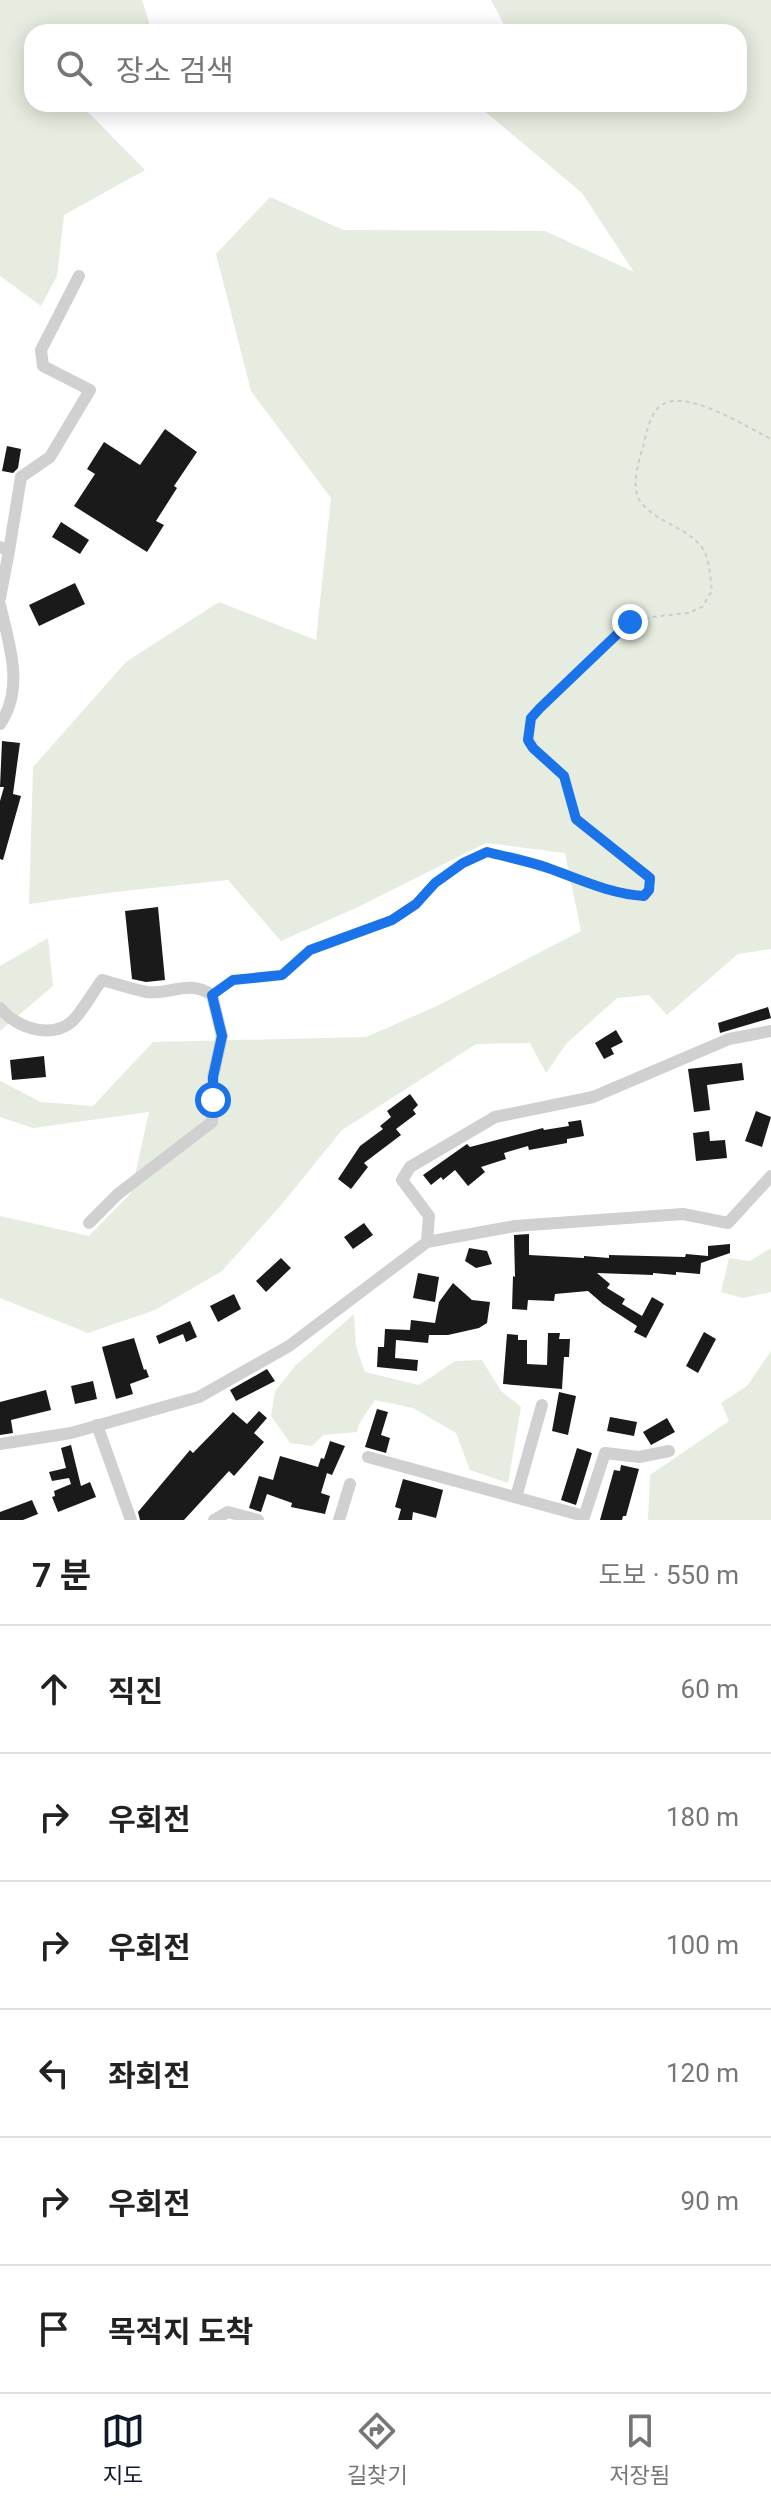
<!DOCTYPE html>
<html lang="ko">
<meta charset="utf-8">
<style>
:root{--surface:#fff;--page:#f6f6f6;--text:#222;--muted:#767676;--line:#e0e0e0;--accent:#111827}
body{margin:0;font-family:Roboto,"Noto Sans KR",sans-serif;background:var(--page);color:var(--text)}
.stop{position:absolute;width:24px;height:24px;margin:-18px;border:6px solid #1a73e8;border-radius:50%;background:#fff}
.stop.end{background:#1a73e8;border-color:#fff;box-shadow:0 2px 8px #0008}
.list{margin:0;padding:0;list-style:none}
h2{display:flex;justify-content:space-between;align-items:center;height:104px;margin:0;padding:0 32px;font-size:34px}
h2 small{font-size:26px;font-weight:400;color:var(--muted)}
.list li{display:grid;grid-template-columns:52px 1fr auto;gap:24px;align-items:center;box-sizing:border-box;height:128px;padding:0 32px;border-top:2px solid var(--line)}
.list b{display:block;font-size:30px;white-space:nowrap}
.list em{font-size:26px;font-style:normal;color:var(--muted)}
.icon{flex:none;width:44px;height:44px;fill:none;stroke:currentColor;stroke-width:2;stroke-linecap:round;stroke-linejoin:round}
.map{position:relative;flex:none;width:771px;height:1520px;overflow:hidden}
.search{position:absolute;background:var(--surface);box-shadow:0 4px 20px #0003;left:24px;right:24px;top:24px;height:88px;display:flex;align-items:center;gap:20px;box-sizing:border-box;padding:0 28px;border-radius:24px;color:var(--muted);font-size:30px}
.sheet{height:872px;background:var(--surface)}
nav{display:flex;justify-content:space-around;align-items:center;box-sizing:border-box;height:112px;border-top:2px solid var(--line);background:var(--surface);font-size:22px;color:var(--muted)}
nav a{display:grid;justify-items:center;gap:4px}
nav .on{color:var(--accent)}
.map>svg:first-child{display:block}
.green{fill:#e6ecdf}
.building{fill:#1a1a1a}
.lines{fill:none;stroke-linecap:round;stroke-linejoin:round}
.path{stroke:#cdcdcd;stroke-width:2;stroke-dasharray:4 4;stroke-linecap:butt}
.minor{stroke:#d0d0d0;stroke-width:12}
.route{stroke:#1a73e8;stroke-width:10}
</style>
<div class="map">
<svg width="771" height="1520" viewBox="0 0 771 1520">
<rect width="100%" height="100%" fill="#fff"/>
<!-- green -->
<path class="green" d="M0,0H142L150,26L143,32H32V104H80L145,170L64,215L57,276L41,306L0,276Z
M491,0H771V949L738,954L667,1015L649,995L617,998L567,1043L546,1073L530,1043L476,1044L342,1130L282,1204L222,1271L155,1310L88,1333L0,1298V1216L89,1236L131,1193L149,1112L33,1128L0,1117V1081L41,1102L93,1106L153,1042L366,1037L437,1006L581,931L565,853L486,843L358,907L281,941L228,880L114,892L29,904L33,767L126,662L219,602L316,640L331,498L251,391L216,254L270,197L343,230L545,231L634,272L582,193L476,104H739V32H502L505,26Z
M48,938L53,986L0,1031V966Z
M771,1248V1292L743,1298L721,1292L729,1258L750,1261Z
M354,1314L356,1346L365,1372L419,1385L455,1361L482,1360L501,1391L521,1407L508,1483L470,1470L456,1433L413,1408L375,1400L359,1424L357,1432L323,1435L312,1446L290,1443L271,1416L275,1391L296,1365Z
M771,1351V1520H648L650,1475L729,1421L721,1403L747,1386Z"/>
<!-- building -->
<path class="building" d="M165,429L197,452L174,486L177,488L156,521L164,525L147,552L74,506L95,474L87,469L104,442L140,465Z
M7,446L21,449L18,468L13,473L2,471Z
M61,522L89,540L80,554L52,537Z
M75,583L85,604L39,626L29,605Z
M2,741L20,743L13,794L21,796L3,860L0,859V801L4,787H0Z
M158,907L165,980L146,982L132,979L125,911Z
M768,1007L771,1018L720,1033L718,1023Z
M616,1030L623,1042L611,1048L614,1054L604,1059L595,1043Z
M44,1056L46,1077L12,1080L10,1060Z
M742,1063L744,1080L707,1085L710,1110L694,1112L688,1069Z
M410,1094L418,1105L413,1110L416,1114L396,1129L401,1135L364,1163L368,1167L351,1189L338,1179L360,1146L383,1129L380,1126L391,1117L387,1111Z
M756,1111L771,1117L762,1147L745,1141Z
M581,1120L584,1136L567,1139V1143L529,1150L528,1146L504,1153L506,1159L481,1167L485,1172L468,1186L455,1170L443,1180L441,1177L431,1185L423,1175L467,1144L470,1147L543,1128L544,1130L569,1126L568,1122Z
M709,1131L710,1141L725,1140L727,1158L696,1161L693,1133Z
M364,1223L373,1235L353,1249L344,1237Z
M529,1234V1255L584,1258V1256L609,1258V1255L685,1257L686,1254L708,1256V1246L730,1244V1253L701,1263L700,1274L676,1272V1275L653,1273V1275L597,1273L610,1284L607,1288L625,1299L622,1304L642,1316L652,1297L664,1304L646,1338L634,1332L637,1326L603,1304L588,1291L555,1294L554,1301L528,1300L527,1310L512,1309L513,1276L515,1277L514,1235Z
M469,1248L487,1251L492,1264L476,1268L465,1261Z
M281,1258L291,1268L266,1292L256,1281Z
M418,1273L439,1277L435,1302L413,1298Z
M453,1283L472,1300L490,1302L487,1323L479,1328L448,1335H429L428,1343L396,1340L395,1358L418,1360L417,1371L377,1367L378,1347H384L385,1329L410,1330L411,1320L435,1323L439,1302Z
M234,1294L241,1309L218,1322L210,1306Z
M190,1321L197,1337L186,1342L183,1334L159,1344L156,1336Z
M704,1332L716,1339L698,1373L686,1366Z
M548,1333H560L559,1339H570L569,1357H564L562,1389L503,1384L507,1334L518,1335V1340H527V1364L547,1365Z
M134,1338L144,1370L146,1369L149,1377L130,1384L133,1394L116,1399L102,1347Z
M267,1369L275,1381L236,1401L230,1390Z
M93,1381L97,1399L75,1404L71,1386Z
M46,1390L51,1410L11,1420L13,1433L0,1435V1402Z
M559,1392L576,1396L568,1435L552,1431Z
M377,1409L388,1412L381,1435L390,1438L386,1453L365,1447Z
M259,1411L267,1418L254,1433L264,1442L234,1476L229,1471L184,1520H140L138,1512L190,1450L193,1453L233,1412L247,1424Z
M610,1417L637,1422L634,1436L607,1431Z
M667,1418L675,1432L651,1445L643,1432Z
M330,1441L345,1446L332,1475L327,1473L321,1493L330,1496L325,1514L291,1507L292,1503L267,1494L261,1512L249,1508L259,1476L273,1480L280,1456L318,1467L321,1458L324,1459Z
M71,1445L81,1486L90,1482L96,1497L58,1512L52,1497L55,1496L54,1491L71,1484L69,1478L52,1481L49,1472L66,1468L61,1448Z
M577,1448L592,1453L576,1505L561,1500Z
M621,1465L639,1469L626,1516H623L622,1520H600L614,1470L620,1471Z
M403,1479L443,1490L436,1518L413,1512L412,1520H398L401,1509L395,1507Z
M32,1500L38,1514L23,1520H0V1512Z"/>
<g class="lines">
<!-- path -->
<path class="path" d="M221,988L233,980L282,975L310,950L392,920L416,904L435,883L463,863L487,852L547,867L590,885L644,896L649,890L650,878L576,819L564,776L533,748L528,740V731L531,718L540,708L630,622L652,617L688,613L702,607L712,591C710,576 710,555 699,544C683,526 654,521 640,501C631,488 638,462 643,447C646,435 649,417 658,408C681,384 748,428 771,439"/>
<!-- minor -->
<path class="minor" d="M0,547L9,551L0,598
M9,551L21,477L50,457L90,390L43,366L41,350L79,276
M0,605C9,644 25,688 0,724
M0,1008C17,1029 57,1042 77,1016C86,1005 93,992 102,980C117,984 132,989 147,992C171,995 188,979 212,995L222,1036L213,1077L212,1122L118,1194L89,1223
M427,1242L515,1226L683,1214L728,1223L771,1176
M97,1425L131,1520
M0,1444L71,1433L199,1397L289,1346L427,1242L429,1216L402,1180L410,1167L495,1117L593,1097L729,1039L771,1031
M368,1457L584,1516
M516,1497L542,1405
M214,1520L228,1512L258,1520
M339,1520L350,1484
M583,1520L605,1453L639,1457L669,1451"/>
</g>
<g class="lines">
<!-- route -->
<path class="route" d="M213,1100V1077L222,1036L212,995L233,980L282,975L310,950L392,920L416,904L435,883L463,863L487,852C507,857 528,861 548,868C579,879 610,894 644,896L649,890L650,878L576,819L564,776L533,748L528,740L531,718L540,708L630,622"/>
</g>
</svg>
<div class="stop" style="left:213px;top:1100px"></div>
<div class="stop end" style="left:630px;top:622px"></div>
<div class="search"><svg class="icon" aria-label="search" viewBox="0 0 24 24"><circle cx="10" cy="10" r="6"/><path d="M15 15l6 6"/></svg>장소 검색</div>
</div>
<section class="sheet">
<h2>7 분<small>도보 · 550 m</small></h2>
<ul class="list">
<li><svg class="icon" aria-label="ahead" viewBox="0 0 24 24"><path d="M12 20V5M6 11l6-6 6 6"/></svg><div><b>직진</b></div><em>60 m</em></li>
<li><svg class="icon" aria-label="right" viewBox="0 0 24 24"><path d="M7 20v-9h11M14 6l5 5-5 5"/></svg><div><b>우회전</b></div><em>180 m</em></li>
<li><svg class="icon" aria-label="right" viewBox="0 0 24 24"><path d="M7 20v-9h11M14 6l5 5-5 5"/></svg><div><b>우회전</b></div><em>100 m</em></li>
<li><svg class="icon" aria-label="left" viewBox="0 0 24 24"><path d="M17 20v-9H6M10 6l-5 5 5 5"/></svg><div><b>좌회전</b></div><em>120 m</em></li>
<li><svg class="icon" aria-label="right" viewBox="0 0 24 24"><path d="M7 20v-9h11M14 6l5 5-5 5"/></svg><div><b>우회전</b></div><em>90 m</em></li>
<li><svg class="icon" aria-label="arrive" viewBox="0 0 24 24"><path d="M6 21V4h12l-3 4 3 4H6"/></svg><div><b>목적지 도착</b></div></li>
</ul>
</section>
<nav>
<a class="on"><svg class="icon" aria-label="map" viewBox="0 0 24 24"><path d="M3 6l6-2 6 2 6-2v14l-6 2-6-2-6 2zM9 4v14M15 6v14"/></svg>지도</a>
<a><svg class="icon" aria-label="directions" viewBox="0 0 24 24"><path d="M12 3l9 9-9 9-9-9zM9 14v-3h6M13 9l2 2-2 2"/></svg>길찾기</a>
<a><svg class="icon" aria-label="saved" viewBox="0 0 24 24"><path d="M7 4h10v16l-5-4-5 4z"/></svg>저장됨</a>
</nav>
